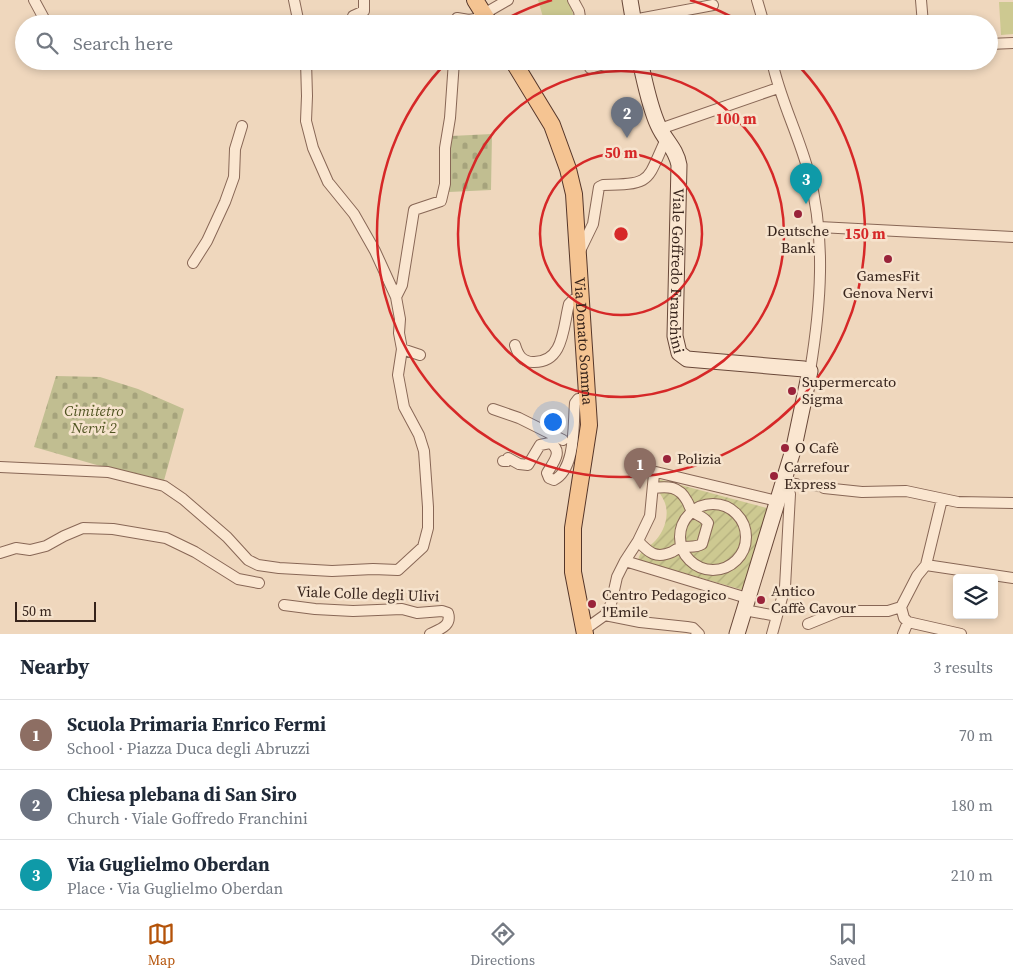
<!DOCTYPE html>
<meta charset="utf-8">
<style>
:root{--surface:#fff;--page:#f6f6f7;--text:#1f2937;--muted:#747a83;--line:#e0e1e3;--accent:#b45309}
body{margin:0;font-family:"Source Serif 4",serif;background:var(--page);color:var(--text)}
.controls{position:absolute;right:15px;bottom:15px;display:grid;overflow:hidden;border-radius:5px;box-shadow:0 2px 8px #0003}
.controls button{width:45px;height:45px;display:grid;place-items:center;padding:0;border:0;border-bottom:1px solid var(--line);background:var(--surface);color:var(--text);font:25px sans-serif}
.scale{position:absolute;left:15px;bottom:12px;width:81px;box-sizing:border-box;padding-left:5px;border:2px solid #36231b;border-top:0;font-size:14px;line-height:18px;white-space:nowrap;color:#36231b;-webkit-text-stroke:4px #f6e3cd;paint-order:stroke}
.you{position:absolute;left:552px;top:421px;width:18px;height:18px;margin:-12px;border:4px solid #fff;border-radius:50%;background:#1a73e8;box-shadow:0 0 0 8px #1a73e833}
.badge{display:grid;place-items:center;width:32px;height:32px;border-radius:50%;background:var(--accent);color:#fff;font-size:16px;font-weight:700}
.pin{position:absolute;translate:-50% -41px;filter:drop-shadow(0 1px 2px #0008)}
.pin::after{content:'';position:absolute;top:26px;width:18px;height:15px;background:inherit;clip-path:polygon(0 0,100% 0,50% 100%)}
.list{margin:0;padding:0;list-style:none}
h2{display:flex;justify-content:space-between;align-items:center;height:65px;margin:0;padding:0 20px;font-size:21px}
h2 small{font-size:16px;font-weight:400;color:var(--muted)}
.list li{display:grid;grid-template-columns:32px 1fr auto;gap:15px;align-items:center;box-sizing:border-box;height:70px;padding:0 20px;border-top:1px solid var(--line)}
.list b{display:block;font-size:19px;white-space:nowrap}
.list p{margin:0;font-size:16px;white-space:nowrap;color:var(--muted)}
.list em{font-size:16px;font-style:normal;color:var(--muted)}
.icon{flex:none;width:28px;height:28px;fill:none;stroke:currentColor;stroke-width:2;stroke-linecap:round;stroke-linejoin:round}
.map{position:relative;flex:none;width:1013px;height:634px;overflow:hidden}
.search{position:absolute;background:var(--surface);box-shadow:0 2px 8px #0003;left:15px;right:15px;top:15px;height:55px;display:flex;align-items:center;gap:12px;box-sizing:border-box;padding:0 18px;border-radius:28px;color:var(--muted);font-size:19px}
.sheet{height:275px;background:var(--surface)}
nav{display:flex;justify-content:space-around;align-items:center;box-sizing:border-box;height:70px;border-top:1px solid var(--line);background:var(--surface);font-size:14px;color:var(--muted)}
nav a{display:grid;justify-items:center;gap:2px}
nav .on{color:var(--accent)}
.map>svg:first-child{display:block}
.cemetery{fill:url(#cemetery-stones)}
.garden{fill:url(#garden-furrows)}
.pitch{fill:#cdc991}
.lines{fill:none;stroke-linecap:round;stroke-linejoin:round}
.street-tunnel{stroke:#cab39d;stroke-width:10;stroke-dasharray:10 5;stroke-linecap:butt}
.street-casing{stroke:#886756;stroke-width:12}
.secondary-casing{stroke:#694839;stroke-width:17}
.primary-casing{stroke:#55362a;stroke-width:18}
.street{stroke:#fae6d0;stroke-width:10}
.secondary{stroke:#fae6d0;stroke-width:15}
.primary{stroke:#f5c492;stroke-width:16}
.ring{fill:none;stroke:#d62828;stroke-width:2.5}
.poi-dot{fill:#99233a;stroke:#f6e3cd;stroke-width:2}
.labels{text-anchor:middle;stroke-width:5;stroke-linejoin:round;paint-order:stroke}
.poi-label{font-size:15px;fill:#36231b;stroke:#f6e3cd;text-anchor:start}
.street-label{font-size:15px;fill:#36231b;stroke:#f6e3cd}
.park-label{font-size:15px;font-style:italic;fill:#505421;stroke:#f6e3cd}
.centre{fill:#d62828;stroke:#f6e3cd;stroke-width:2.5}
.ring-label{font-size:15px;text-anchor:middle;font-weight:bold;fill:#d62828;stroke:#f6e3cd;stroke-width:5;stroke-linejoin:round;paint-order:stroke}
</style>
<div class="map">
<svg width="1013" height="634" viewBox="0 0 1013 634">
<defs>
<pattern id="cemetery-stones" width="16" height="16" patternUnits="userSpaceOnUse" patternTransform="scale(1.25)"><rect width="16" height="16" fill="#c1be91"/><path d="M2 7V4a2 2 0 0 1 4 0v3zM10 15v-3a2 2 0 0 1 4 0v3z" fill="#a6a37c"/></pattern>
<pattern id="garden-furrows" width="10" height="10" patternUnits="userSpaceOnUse" patternTransform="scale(1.25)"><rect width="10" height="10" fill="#cdc991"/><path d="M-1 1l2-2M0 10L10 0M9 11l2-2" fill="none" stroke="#b1ac7c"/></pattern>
</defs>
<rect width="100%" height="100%" fill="#efd7bd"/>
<!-- cemetery -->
<path class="cemetery" d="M492,134L491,190L449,192L451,136Z
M56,376L100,377L138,389L184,409L163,484L34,447Z"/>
<!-- garden -->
<path class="garden" d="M658,479L767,508L743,590L638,560C641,549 645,550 653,543C663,534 670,517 665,503C663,498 659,492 656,486Z"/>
<!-- pitch -->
<path class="pitch" d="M538,0H569L576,24H545Z
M999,2H1013V34L1001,35Z"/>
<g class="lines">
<!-- street-tunnel -->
<path class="street-tunnel" d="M796,484L824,488"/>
<defs>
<path id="street" d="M34,0L47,24
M294,0L299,24
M573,0L579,11L581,24
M757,0L764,24
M921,0L923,24
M353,16L364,11V0
M633,20L713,5
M456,24L457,18L469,20L475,19L508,0
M989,44L1013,43
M589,61L590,68L611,62L640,63
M772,61C780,100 799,135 809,174C826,238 821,305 810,371
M660,129L778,88
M819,227L1013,237
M579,253L593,224L599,187L603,185C653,184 646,182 666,139
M193,263L207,241L225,202L234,177L235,149L242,126
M396,297L402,285L414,210L441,201L445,184V148L450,118L454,61
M515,345C518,355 522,362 533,362C564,363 563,327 569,304L573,300L582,298
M402,349L420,355
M493,409L519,418L563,440
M503,461H507L508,458L519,464L528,465L540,445L550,443C564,451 553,463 547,473L549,478L554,480C576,469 573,425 575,403L578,399H588
M0,467L108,472L164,486L183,499L227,537L248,560L258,565L279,568L332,571L373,569L398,570L423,547L428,528V507L424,451L419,435L404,407L398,375L402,349L399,333L400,319L396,297L375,251L354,214L328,182L313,148L306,121L307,96L306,61
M782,483L796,484
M824,488L862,492L906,491L958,502L1013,503
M942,499L926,565L917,576L901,607L904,618L908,622L961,634
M680 537a33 33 0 1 1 66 0a33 33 0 1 1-66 0Z
M638,541C649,553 656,559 672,552C675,550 679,548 682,547C689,546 696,548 702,544L708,523C704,516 697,516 692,511C690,509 689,504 687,501C679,486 668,486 653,488
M0,553L16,548L30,550L46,546L64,536L83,528L113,529L166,538L195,552L238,579L259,583
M926,565L1013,578
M747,598L625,561L638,541L650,516L654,474L656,472L777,501
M284,605L315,609L353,611L402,609L417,613L442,611L448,613C452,626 440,629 430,634
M744,610L777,616
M605,615L640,622L687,627L693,628L699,634
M808,624L840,611H888L901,607
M584,630L605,615L611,604L617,577L625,561
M772,634L785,587L790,494
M903,634L908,622"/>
<g id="secondary">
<path d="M630,0L634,24"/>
<path id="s1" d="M640,61C645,82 649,105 658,125C665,141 676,148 679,165L675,336L679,353L687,359L804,369L810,371L794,447L737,634"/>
</g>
<g id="primary">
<path d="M475,0L490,24"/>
<path id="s2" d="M513,61L552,125L568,169L574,194L589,425L573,528V572L585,634"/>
</g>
</defs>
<!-- street casing -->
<use href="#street" class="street-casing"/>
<!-- secondary casing -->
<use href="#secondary" class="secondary-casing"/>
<!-- primary casing -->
<use href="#primary" class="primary-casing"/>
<!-- street -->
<use href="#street" class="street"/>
<!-- secondary -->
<use href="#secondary" class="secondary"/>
<!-- primary -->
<use href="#primary" class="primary"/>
</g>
<!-- distance rings -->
<g class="ring">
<circle cx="621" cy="234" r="81"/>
<circle cx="621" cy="234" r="163"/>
<path d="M499 23A244 244 0 0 1 552 0M690 0A244 244 0 0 1 743 23M794 61A244 244 0 1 1 448 61"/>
</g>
<!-- markers -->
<g class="poi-dot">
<circle cx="798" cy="214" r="5"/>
<circle cx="888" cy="259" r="5"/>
<circle cx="792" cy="391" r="5"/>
<circle cx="785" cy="448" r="5"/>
<circle cx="667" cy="459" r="5"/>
<circle cx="774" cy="476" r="5"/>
<circle cx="761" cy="600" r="5"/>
<circle cx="592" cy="604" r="5"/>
</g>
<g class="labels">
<!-- poi labels -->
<g class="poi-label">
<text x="798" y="236" text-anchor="middle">Deutsche<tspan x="798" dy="17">Bank</tspan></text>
<text x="888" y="281" text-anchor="middle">GamesFit<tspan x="888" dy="17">Genova Nervi</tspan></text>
<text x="802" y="387">Supermercato<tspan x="802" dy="17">Sigma</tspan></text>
<text x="795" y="453">O Cafè</text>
<text x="677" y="464">Polizia</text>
<text x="784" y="472">Carrefour<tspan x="784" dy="17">Express</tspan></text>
<text x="771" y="596">Antico<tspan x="771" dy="17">Caffè Cavour</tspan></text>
<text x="602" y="600">Centro Pedagogico<tspan x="602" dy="17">l'Emile</tspan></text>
</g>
<!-- street labels -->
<g class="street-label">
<text dy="5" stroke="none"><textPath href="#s1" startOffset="218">Viale Goffredo Franchini</textPath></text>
<text dy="5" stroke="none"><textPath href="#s2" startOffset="295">Via Donato Somma</textPath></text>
<text transform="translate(368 594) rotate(2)" y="5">Viale Colle degli Ulivi</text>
</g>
<!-- park labels -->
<g class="park-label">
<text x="94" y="416">Cimitetro<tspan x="94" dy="17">Nervi 2</tspan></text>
</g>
</g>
<circle cx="621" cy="234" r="8" class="centre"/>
<g class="ring-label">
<text x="736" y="124">100 m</text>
<text x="621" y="158">50 m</text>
<text x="865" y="239">150 m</text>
</g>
</svg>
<div class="controls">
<button><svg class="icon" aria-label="layers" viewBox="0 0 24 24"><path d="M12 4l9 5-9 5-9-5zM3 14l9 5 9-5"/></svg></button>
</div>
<div class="scale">50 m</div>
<div class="you"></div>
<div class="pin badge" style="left:640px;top:489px;background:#8d6e63">1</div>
<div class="pin badge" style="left:627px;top:138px;background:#6b7280">2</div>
<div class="pin badge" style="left:806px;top:204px;background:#0f9aa8">3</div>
<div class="search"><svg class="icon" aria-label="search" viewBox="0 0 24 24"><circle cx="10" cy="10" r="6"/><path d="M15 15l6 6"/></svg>Search here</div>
</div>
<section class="sheet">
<h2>Nearby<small>3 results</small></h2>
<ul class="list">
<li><span class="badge" style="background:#8d6e63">1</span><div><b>Scuola Primaria Enrico Fermi</b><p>School · Piazza Duca degli Abruzzi</p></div><em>70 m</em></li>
<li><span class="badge" style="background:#6b7280">2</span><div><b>Chiesa plebana di San Siro</b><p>Church · Viale Goffredo Franchini</p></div><em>180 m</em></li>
<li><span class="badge" style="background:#0f9aa8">3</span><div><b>Via Guglielmo Oberdan</b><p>Place · Via Guglielmo Oberdan</p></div><em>210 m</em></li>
</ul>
</section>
<nav>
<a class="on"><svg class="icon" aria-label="map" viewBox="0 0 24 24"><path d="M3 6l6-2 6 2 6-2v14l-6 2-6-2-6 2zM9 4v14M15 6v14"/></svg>Map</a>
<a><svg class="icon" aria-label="directions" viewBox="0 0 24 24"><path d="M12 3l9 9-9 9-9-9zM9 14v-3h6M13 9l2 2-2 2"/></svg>Directions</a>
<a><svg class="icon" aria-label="saved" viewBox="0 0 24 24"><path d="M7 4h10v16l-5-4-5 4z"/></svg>Saved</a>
</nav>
